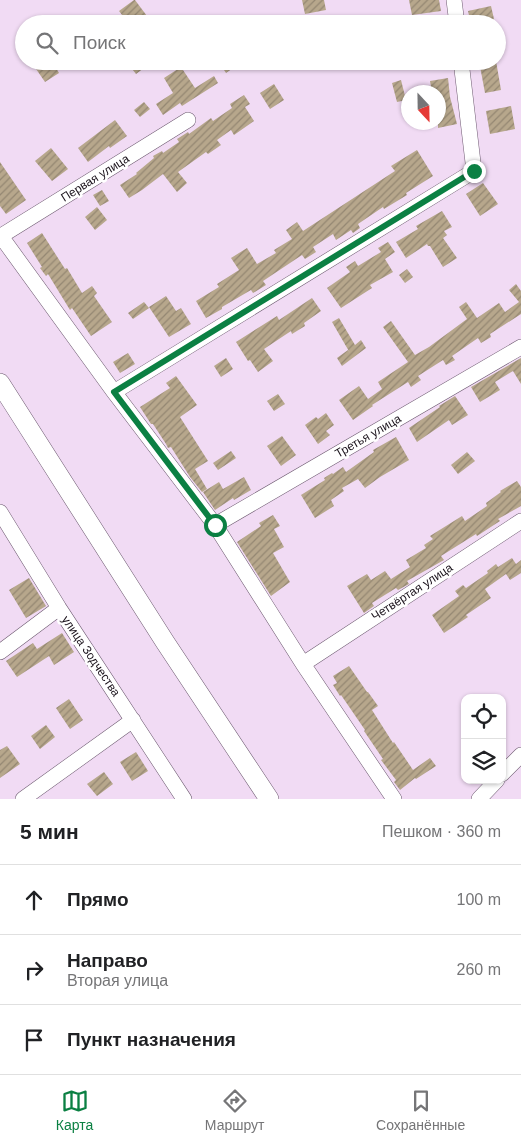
<!DOCTYPE html>
<html lang="ru">
<meta charset="utf-8">
<style>
:root{--surface:#fff;--page:#f6f6f6;--text:#202124;--muted:#757577;--line:#e0e0e0;--accent:#0b8043}
body{margin:0;font-family:Helvetica,sans-serif;background:var(--page);color:var(--text)}
.controls{position:absolute;right:15px;bottom:15px;display:grid;overflow:hidden;border-radius:10px;box-shadow:0 1px 4px #0004}
.controls button{width:45px;height:45px;display:grid;place-items:center;padding:0;border:0;border-bottom:1px solid var(--line);background:var(--surface);color:var(--text);font:25px sans-serif}
.compass{position:absolute;left:401px;top:85px;width:45px;height:45px;border-radius:50%;background:var(--surface);box-shadow:0 1px 4px #0004;rotate:158deg}
.stop{position:absolute;width:15px;height:15px;margin:-11px;border:4px solid #0b8043;border-radius:50%;background:#fff}
.stop.end{background:#0b8043;border-color:#fff;box-shadow:0 1px 5px #0008}
.list{margin:0;padding:0;list-style:none}
h2{display:flex;justify-content:space-between;align-items:center;height:65px;margin:0;padding:0 20px;font-size:21px}
h2 small{font-size:16px;font-weight:400;color:var(--muted)}
.list li{display:grid;grid-template-columns:32px 1fr auto;gap:15px;align-items:center;box-sizing:border-box;height:70px;padding:0 20px;border-top:1px solid var(--line)}
.list b{display:block;font-size:19px;white-space:nowrap}
.list p{margin:0;font-size:16px;white-space:nowrap;color:var(--muted)}
.list em{font-size:16px;font-style:normal;color:var(--muted)}
.icon{flex:none;width:28px;height:28px;fill:none;stroke:currentColor;stroke-width:2;stroke-linecap:round;stroke-linejoin:round}
.map{position:relative;flex:none;width:521px;height:799px;overflow:hidden}
.search{position:absolute;background:var(--surface);box-shadow:0 1px 4px #0004;left:15px;right:15px;top:15px;height:55px;display:flex;align-items:center;gap:12px;box-sizing:border-box;padding:0 18px;border-radius:28px;color:var(--muted);font-size:19px}
.sheet{height:275px;background:var(--surface)}
nav{display:flex;justify-content:space-around;align-items:center;box-sizing:border-box;height:70px;border-top:1px solid var(--line);background:var(--surface);font-size:14px;color:var(--muted)}
nav a{display:grid;justify-items:center;gap:2px}
nav .on{color:var(--accent)}
.map>svg:first-child{display:block}
.building{fill:url(#building-hatch)}
.lines{fill:none;stroke-linecap:round;stroke-linejoin:round}
.minor-casing{stroke:#6d5a70;stroke-width:16}
.major-casing{stroke:#6d5a70;stroke-width:20}
.minor{stroke:#fff;stroke-width:15}
.major{stroke:#fff;stroke-width:19}
.route{stroke:#0b8043;stroke-width:6}
.labels{text-anchor:middle;stroke-width:5;stroke-linejoin:round;paint-order:stroke}
.street-label{font-size:12px;fill:#19111a;stroke:#fff}
</style>
<div class="map">
<svg width="521" height="799" viewBox="0 0 521 799">
<defs>
<pattern id="building-hatch" width="6" height="6" patternUnits="userSpaceOnUse" patternTransform="scale(1.25)"><rect width="6" height="6" fill="#b7a78c"/><path d="M-1 1l2-2M0 6l6-6M5 7l2-2" fill="none" stroke="#948772"/></pattern>
</defs>
<rect width="100%" height="100%" fill="#f1dbf4"/>
<!-- building -->
<path class="building" d="M134,0H135L147,16L136,24H129L119,11Z
M302,0H324L326,10L305,14Z
M409,0H439L441,11L412,15Z
M491,6L494,19L492,20V24H471L468,11Z
M41,61H52L59,73L45,82L34,66Z
M126,61H139L144,68L136,74Z
M218,61H243L226,73Z
M479,61H496L501,90L485,93Z
M181,67L195,88L214,76L218,83L182,106L180,103L163,115L156,104L173,93L164,78Z
M448,78L450,97L457,124L438,128V92H432L430,81Z
M401,80L406,100L397,102L392,83Z
M274,84L284,100L270,109L260,93Z
M244,95L250,104L245,107L254,121L234,135L231,130L217,140L221,145L208,154L206,152L178,172L187,183L177,192L163,174L142,190L129,198L120,185L137,174L136,173L154,158L153,156L162,151L163,153L179,142L177,139L188,132L189,134L211,118L213,121L232,108L230,104Z
M144,102L150,109L140,117L134,110Z
M511,106L515,129L490,134L486,111Z
M115,120L127,136L110,148L109,146L88,162L78,148Z
M51,148L68,169L52,181L35,161Z
M417,150L433,176L406,193L407,195L384,209L383,207L358,224L360,228L353,233L351,230L336,240L333,234L313,247L316,252L305,259L302,255L263,281L266,285L253,293L251,290L222,307V309L206,318L196,301L219,287L217,284L239,270L231,258L247,248L257,264L276,253L274,250L292,239L286,230L297,222L303,231L395,171L391,166Z
M0,162L26,200L6,214L0,206Z
M483,183L498,204L480,216L466,194Z
M102,190L109,201L100,206L93,195Z
M97,207L107,220L95,230L85,217Z
M442,211L452,227L444,231L447,235L443,238L457,258L443,267L430,246H428L427,244L406,258L396,242L418,229L416,226Z
M42,233L65,269L67,268L82,293L92,286L97,293L94,296L112,322L91,336L72,308L70,310L48,274L46,276L40,268L42,267L27,243Z
M388,242L395,252L385,259L393,272L370,285L372,288L341,308L327,288L350,272L346,267L355,261L358,266L381,252L378,248Z
M407,269L413,277L405,283L399,275Z
M516,284L521,291V314L490,334L491,337L481,343L478,338L452,356L455,360L446,365L443,360L418,376L421,380L411,387L408,382L372,405L373,406L353,420L339,400L359,386L368,399L382,389L378,382L408,362L383,327L391,321L415,355L429,347L467,319L459,307L466,302L477,318L499,303L505,312L519,302L509,290Z
M166,296L176,311L181,308L191,324L169,337L149,307Z
M312,298L321,311L304,323L305,326L292,334L291,331L264,349L273,361L258,372L250,360L248,361L236,342L277,316L279,320Z
M144,302L149,308L133,319L128,313Z
M339,318L355,345L361,340L366,348L342,366L337,358L348,350L350,353L332,322Z
M128,353L135,364L120,373L113,362Z
M226,358L233,369L221,377L214,366Z
M521,358V384L513,371L495,382L500,390L480,402L471,387Z
M176,376L197,405L180,417L208,461L195,469L207,489L202,492L190,477L171,447L168,448L166,444L153,424H151L140,407L170,388L166,383Z
M278,394L285,404L274,411L267,401Z
M455,396L468,415L452,425L449,420L417,442L409,428L440,407L439,406Z
M326,413L334,425L326,431L330,435L318,444L305,425L316,417L318,419Z
M282,436L296,455L281,466L267,446Z
M396,437L409,460L380,477L365,488L358,479L342,488L344,491L331,500L334,506L315,518L301,495L325,480L324,478L332,473L333,474L343,467L346,472L374,452L373,450Z
M231,451L236,458L218,470L213,463Z
M467,452L475,461L458,474L451,465Z
M244,477L251,490L234,500L233,498L215,510L203,492L219,482L223,489Z
M517,481L521,487V506L498,519L500,521L477,536L476,534L441,556L444,560L407,581L409,584L398,590L396,588L372,603L374,606L364,613L347,586L367,574L371,580L385,571L391,579L410,567L406,560L426,548L424,545L433,539L430,536L462,516L465,521L487,506L486,503L501,492L500,491Z
M273,515L280,526L274,529L284,547L273,553L290,582L271,596L237,542L261,526L259,523Z
M512,558L516,564L521,560V573L510,580L506,574L485,589L491,598L466,615L468,617L444,633L432,615L459,596L455,591L463,585L466,588L488,573L487,571L496,564L498,567Z
M29,578L46,606L26,618L9,590Z
M62,633L74,652L54,665L49,656L17,677L6,661L33,643L37,649Z
M349,666L367,692H368L378,706L372,710L393,743L394,742L413,770L430,758L436,766L416,779L415,778L400,790L394,782L396,780L381,760L383,759L364,731L365,730L341,695L340,696L333,685L337,683L333,676Z
M69,699L83,720L70,729L56,708Z
M46,725L55,737L40,749L31,736Z
M7,746L20,764L0,778V750Z
M136,752L148,771L132,781L120,762Z
M104,772L113,784L97,796L87,784Z"/>
<g class="lines">
<defs>
<path id="minor" d="M454,0L457,24
M0,235L114,392L215,525L303,664L394,799
M1,236L188,120
M114,392L474,171L461,61
M0,512L59,608L184,799
M215,525L521,347
M0,652L59,608
M303,664L521,521
M502,774L521,755
M23,799L133,720
M479,799L497,780"/>
<path id="major" d="M0,383L165,642L269,799"/>
</defs>
<!-- minor casing -->
<use href="#minor" class="minor-casing"/>
<!-- major casing -->
<use href="#major" class="major-casing"/>
<!-- minor -->
<use href="#minor" class="minor"/>
<!-- major -->
<use href="#major" class="major"/>
</g>
<g class="lines">
<!-- route -->
<path class="route" d="M215,525L114,392L474,171"/>
</g>
<g class="labels">
<!-- street labels -->
<g class="street-label">
<text transform="translate(95 178) rotate(-32)" y="4">Первая улица</text>
<text transform="translate(368 436) rotate(-30)" y="4">Третья улица</text>
<text transform="translate(412 592) rotate(-33)" y="4">Четвёртая улица</text>
<text transform="translate(91 656) rotate(56)" y="4">улица Зодчества</text>
</g>
</g>
</svg>
<div class="controls">
<button><svg class="icon" aria-label="locate" viewBox="0 0 24 24"><circle cx="12" cy="12" r="6"/><path d="M12 2v4M12 18v4M2 12h4M18 12h4"/></svg></button>
<button><svg class="icon" aria-label="layers" viewBox="0 0 24 24"><path d="M12 4l9 5-9 5-9-5zM3 14l9 5 9-5"/></svg></button>
</div>
<svg class="compass" viewBox="-18 -18 36 36"><path d="M0-13l5 13h-10z" fill="#e53935"/><path d="M0 13l5-13h-10z" fill="#757577"/></svg>
<div class="stop" style="left:215px;top:525px"></div>
<div class="stop end" style="left:474px;top:171px"></div>
<div class="search"><svg class="icon" aria-label="search" viewBox="0 0 24 24"><circle cx="10" cy="10" r="6"/><path d="M15 15l6 6"/></svg>Поиск</div>
</div>
<section class="sheet">
<h2>5 мин<small>Пешком · 360 m</small></h2>
<ul class="list">
<li><svg class="icon" aria-label="ahead" viewBox="0 0 24 24"><path d="M12 20V5M6 11l6-6 6 6"/></svg><div><b>Прямо</b></div><em>100 m</em></li>
<li><svg class="icon" aria-label="right" viewBox="0 0 24 24"><path d="M7 20v-9h11M14 6l5 5-5 5"/></svg><div><b>Направо</b><p>Вторая улица</p></div><em>260 m</em></li>
<li><svg class="icon" aria-label="arrive" viewBox="0 0 24 24"><path d="M6 21V4h12l-3 4 3 4H6"/></svg><div><b>Пункт назначения</b></div></li>
</ul>
</section>
<nav>
<a class="on"><svg class="icon" aria-label="map" viewBox="0 0 24 24"><path d="M3 6l6-2 6 2 6-2v14l-6 2-6-2-6 2zM9 4v14M15 6v14"/></svg>Карта</a>
<a><svg class="icon" aria-label="directions" viewBox="0 0 24 24"><path d="M12 3l9 9-9 9-9-9zM9 14v-3h6M13 9l2 2-2 2"/></svg>Маршрут</a>
<a><svg class="icon" aria-label="saved" viewBox="0 0 24 24"><path d="M7 4h10v16l-5-4-5 4z"/></svg>Сохранённые</a>
</nav>
